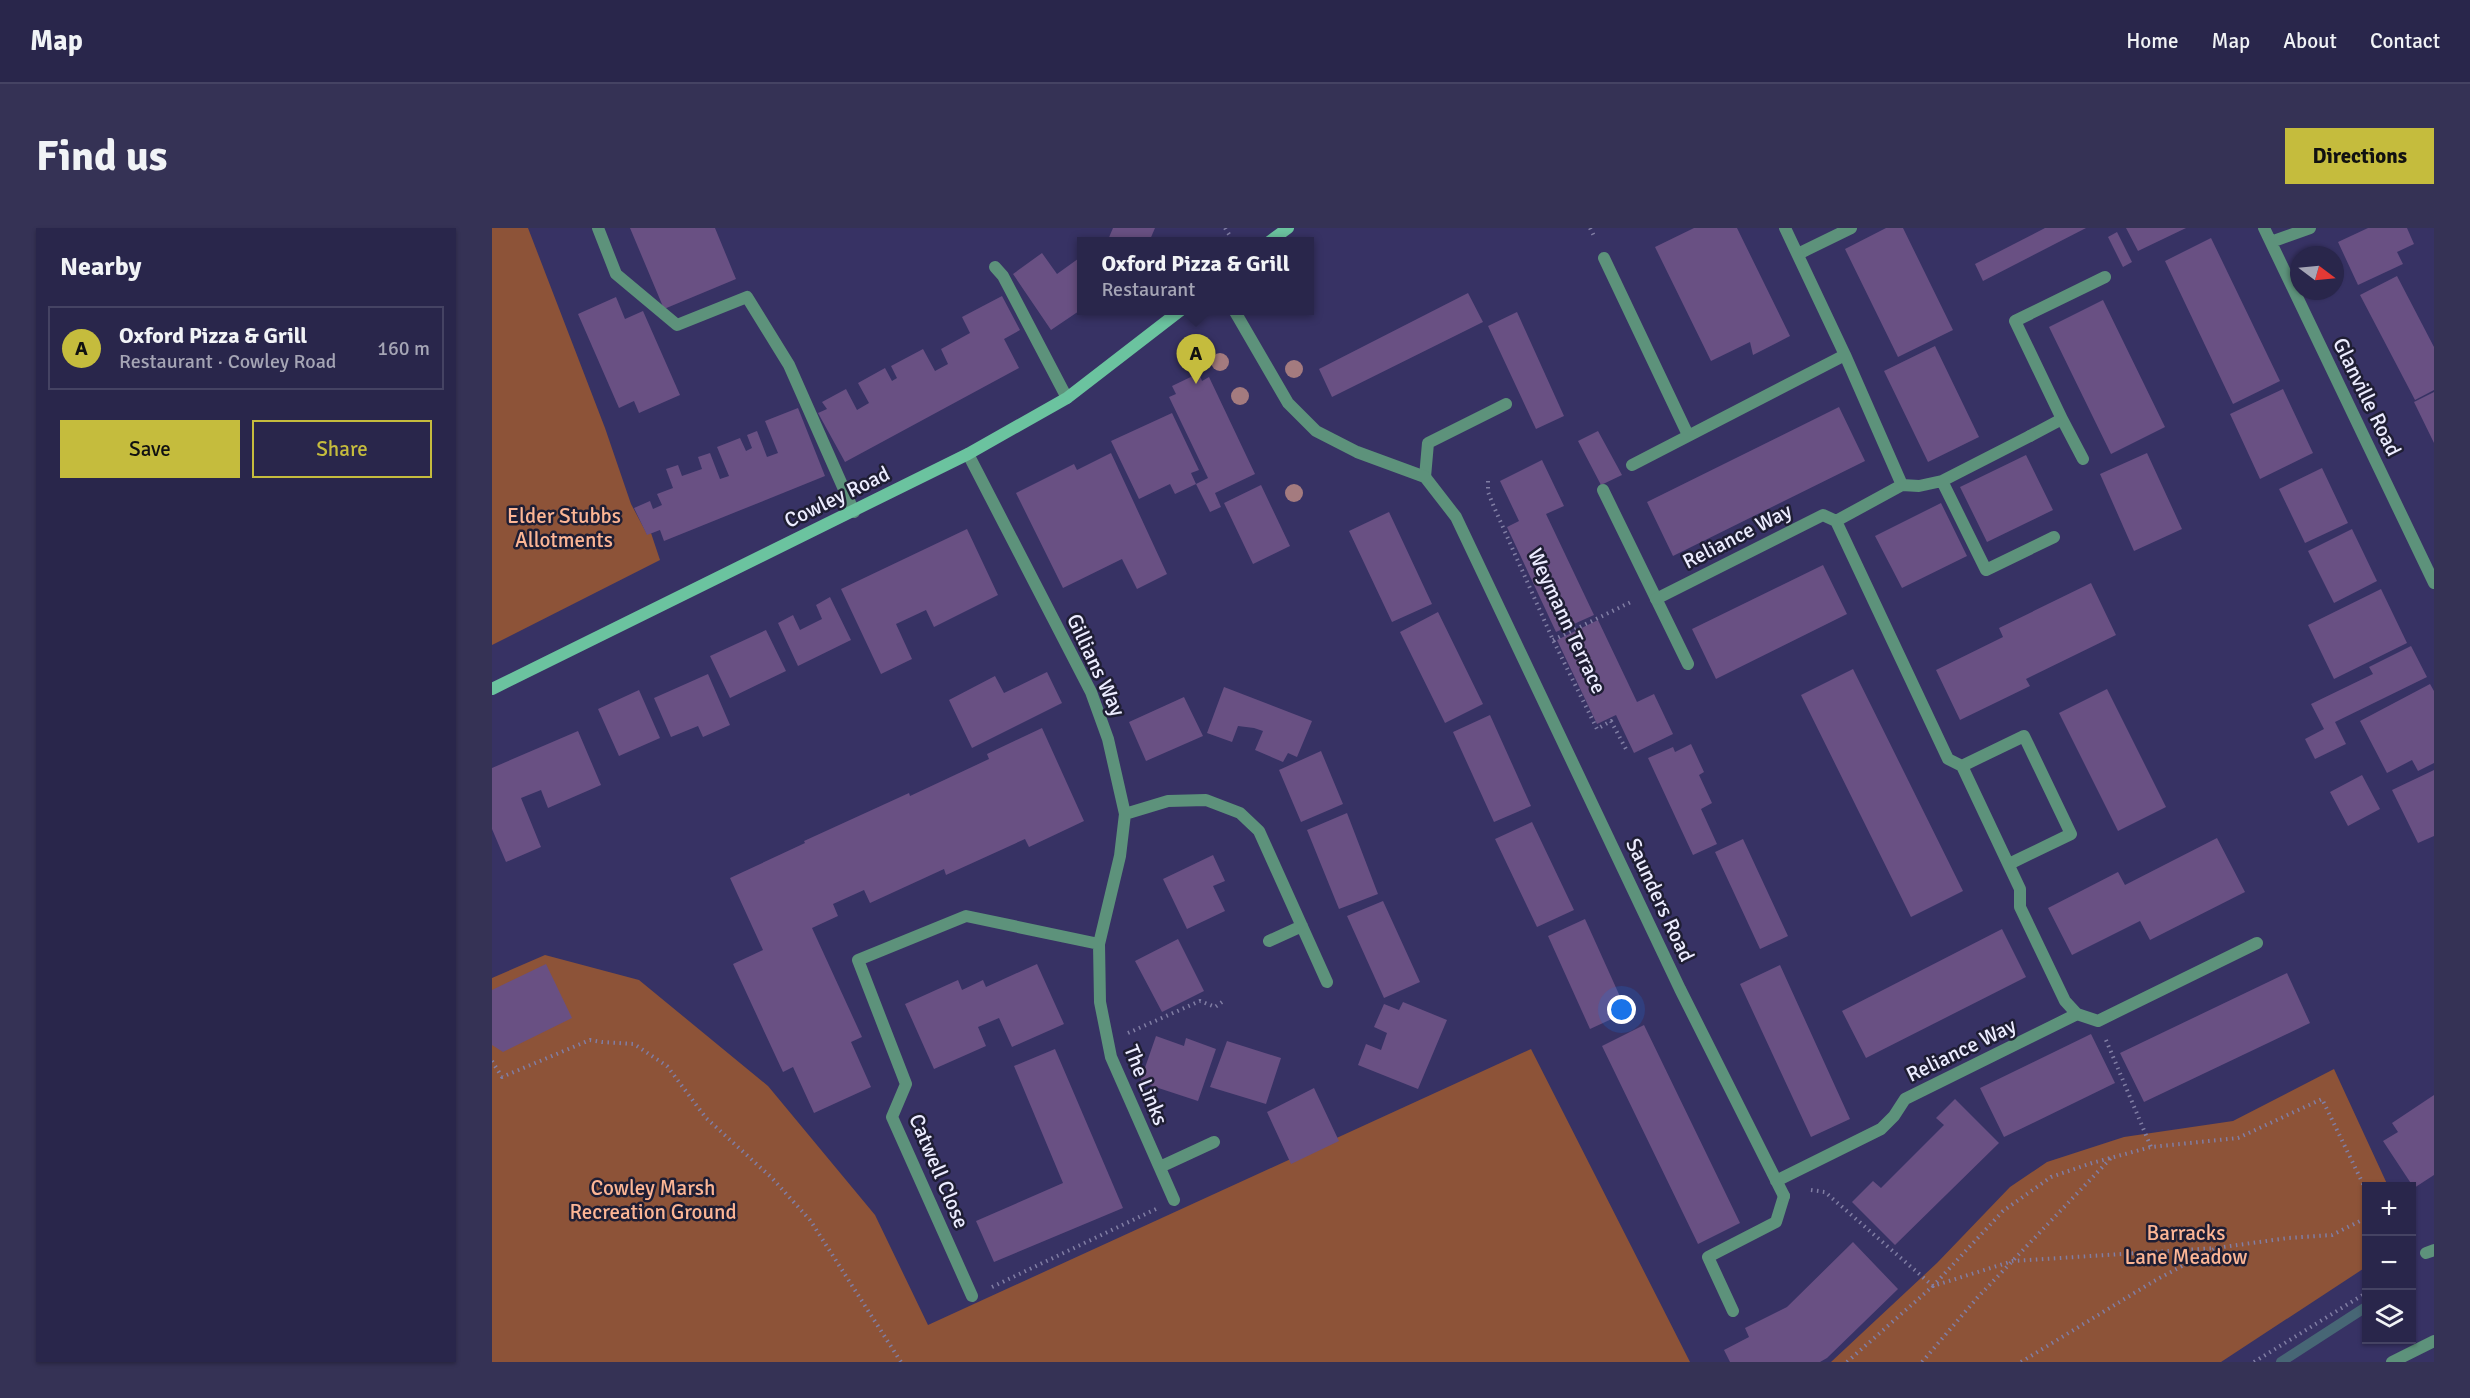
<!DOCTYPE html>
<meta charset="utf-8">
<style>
:root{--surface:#29264b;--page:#353255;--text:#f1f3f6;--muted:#a5a5b5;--line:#454363;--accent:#c5bc3d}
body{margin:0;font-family:Signika,sans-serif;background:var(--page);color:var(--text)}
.controls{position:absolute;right:18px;bottom:18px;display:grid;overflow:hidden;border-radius:0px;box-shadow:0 2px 4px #0004}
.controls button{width:54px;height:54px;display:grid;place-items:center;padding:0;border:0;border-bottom:2px solid var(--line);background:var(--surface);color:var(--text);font:30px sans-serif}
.compass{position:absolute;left:1798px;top:18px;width:54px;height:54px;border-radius:50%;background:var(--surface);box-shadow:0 2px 4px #0004;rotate:106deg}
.you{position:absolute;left:1130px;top:782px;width:21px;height:21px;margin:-15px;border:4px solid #fff;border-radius:50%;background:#1a73e8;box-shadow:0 0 0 9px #1a73e833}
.badge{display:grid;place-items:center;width:39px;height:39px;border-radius:50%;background:var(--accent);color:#111;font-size:20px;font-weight:700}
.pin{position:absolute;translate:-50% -50px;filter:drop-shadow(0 2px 3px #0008)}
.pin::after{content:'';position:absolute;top:32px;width:21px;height:18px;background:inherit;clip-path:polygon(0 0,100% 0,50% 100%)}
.popup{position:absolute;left:585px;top:9px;width:237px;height:78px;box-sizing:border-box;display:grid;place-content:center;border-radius:0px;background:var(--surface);filter:drop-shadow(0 2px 4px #0005);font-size:20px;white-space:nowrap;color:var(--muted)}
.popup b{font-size:22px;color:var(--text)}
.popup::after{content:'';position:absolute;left:50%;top:100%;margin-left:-12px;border:12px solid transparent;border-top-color:var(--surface)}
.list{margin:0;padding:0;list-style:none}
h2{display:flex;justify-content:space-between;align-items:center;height:78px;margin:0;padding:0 24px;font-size:26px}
h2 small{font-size:20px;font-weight:400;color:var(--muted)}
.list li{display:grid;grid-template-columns:39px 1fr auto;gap:18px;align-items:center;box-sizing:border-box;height:84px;margin:0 12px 12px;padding:0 12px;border:2px solid var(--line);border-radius:0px}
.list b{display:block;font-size:22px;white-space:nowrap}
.list p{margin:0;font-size:20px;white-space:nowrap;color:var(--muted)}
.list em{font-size:20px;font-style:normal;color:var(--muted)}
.actions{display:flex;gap:12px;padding:18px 24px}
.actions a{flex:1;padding:14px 0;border:2px solid var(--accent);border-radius:0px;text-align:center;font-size:21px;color:var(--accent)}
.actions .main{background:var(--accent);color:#111}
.icon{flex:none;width:33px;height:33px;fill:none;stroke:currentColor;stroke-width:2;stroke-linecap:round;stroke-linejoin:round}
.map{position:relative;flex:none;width:1942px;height:1134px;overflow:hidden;border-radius:0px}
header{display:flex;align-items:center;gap:36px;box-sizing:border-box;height:84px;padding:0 30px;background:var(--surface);border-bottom:2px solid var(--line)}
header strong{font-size:28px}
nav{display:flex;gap:33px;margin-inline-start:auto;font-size:21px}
.intro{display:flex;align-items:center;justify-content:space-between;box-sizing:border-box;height:144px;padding:0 36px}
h1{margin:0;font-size:42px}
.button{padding:15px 27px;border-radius:0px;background:var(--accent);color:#111;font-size:21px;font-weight:700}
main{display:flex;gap:36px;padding:0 36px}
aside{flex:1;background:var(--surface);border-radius:0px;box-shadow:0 2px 4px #0004}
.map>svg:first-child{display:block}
.green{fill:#8d5338}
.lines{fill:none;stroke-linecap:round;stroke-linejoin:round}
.stream{stroke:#476675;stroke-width:10}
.building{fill:#695083}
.path{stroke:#817ea4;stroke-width:4;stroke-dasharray:1.5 4.5;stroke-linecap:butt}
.service{stroke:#5d927b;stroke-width:12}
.minor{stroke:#5d927b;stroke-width:12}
.secondary{stroke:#6bc39f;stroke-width:12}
.tree{fill:#a47b7f}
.labels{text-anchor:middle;stroke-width:5;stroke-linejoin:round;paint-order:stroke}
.street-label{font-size:21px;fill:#ececff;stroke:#1f1e34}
.park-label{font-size:21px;fill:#fdb695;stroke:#1f1e34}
</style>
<header>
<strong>Map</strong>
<nav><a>Home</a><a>Map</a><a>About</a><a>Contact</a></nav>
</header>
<div class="intro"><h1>Find us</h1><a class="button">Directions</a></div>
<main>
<aside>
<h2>Nearby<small></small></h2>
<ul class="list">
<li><span class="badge">A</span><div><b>Oxford Pizza &amp; Grill</b><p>Restaurant · Cowley Road</p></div><em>160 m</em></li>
</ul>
<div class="actions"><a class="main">Save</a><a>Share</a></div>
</aside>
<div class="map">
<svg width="1942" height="1134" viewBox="0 0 1942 1134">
<rect width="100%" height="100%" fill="#373264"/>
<!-- green -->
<path class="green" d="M0,0H36L113,200L139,276L155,306L159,305L168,332L0,417Z
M53,727L147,752L276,858L383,987L436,1097L1039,821L1198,1134H0V750Z
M1842,841L1896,958H1874V1039L1729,1134H1339L1445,1035L1518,959L1555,934L1632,909L1741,893Z"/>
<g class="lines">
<!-- stream -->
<path class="stream" d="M1789,1134L1874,1079"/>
</g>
<!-- building -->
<path class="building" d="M138,0H223L244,51L172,81Z
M621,0H663L657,14H615Z
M1202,0H1245L1298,108L1261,127L1258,114L1219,133L1163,19Z
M1394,0H1411L1461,102L1406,129L1353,21Z
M1553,0H1594L1491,53L1483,36Z
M1634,0H1694L1646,23Z
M1876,0H1915L1922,16L1905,24L1911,36L1866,57L1846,14Z
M1625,4L1640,34L1631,39L1616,9Z
M1719,10L1788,153L1741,176L1673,33Z
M550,25L565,46L590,28V81L559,102L521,46Z
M1905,48L1942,119V162L1923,172L1868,67Z
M976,65L991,94L840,169L827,141Z
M510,68L528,102L512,111L527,140L353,234L326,185L335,181L330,174L354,161L365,182L377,175L366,155L393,140L400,153L405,150L399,138L431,121L443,143L456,136L449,121L478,105L470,89Z
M124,69L133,91L151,83L188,167L147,185L142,173L127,180L86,86Z
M1611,72L1673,199L1619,226L1557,99Z
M1025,84L1072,188L1044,201L996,98Z
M1443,118L1487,209L1436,234L1392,143Z
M707,145L710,153L717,149L763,246L723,265L729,279L718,284L704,256L683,266L678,256L647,271L619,213L680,185L707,242L699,245L704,256L716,250L677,169L684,166L680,158Z
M1791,161L1821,225L1768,251L1738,186Z
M1942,164V215L1922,174Z
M1347,179L1373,233L1181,328L1155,274Z
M306,180L333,248L172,313L168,302L155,307L142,280L158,273L161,281L170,277L165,266L181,260L174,241L186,237L190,248L210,241L206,229L218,225L228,251L237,248L225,219L248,210L254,223L260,220L255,207L265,203L275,229L286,225L273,193Z
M1106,203L1130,247L1109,257L1086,213Z
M619,225L675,346L645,361L630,331L571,360L524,265L582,236L585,242Z
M1655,225L1690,301L1642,323L1608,246Z
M1534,227L1561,282L1495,314L1468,259Z
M1050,232L1072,278L1054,286L1102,387L1064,404L1015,299L1027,293L1008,253Z
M1830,240L1856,295L1813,315L1787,261Z
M769,257L798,318L761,336L732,275Z
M1449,275L1475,328L1410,360L1383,308Z
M897,284L940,376L900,394L857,303Z
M475,301L506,367L442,399L434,382L404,396L420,431L389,446L349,361Z
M1860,301L1885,353L1842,375L1816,323Z
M1331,337L1355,386L1224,451L1200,401Z
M1599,355L1624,407L1534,451L1538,458L1468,492L1444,442L1511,409L1507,400Z
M1889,361L1915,415L1842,451L1816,397Z
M338,369L359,412L306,438L286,395L301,387L308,402L330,391L324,377Z
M946,384L991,476L953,495L908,404Z
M1106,392L1145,474L1162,466L1181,506L1142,525L1124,487L1105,496L1065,412Z
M274,402L294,443L238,470L218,428Z
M1919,418L1935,449L1843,494L1854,516L1823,531L1813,511L1832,501L1819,476L1881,446L1877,439Z
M1361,441L1471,663L1419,689L1309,467Z
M555,444L570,475L480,520L457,472L503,448L512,465Z
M216,446L238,497L211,509L206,498L179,509L162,470Z
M1938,456L1942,463V535L1926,543L1920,532L1895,545L1868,493Z
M732,459L820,493L805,529L796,525L791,534L763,522L771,503L762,500L746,498L740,514L715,505Z
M1615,461L1674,579L1626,603L1567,485Z
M147,462L168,510L127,528L106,481Z
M692,469L711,508L654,533L637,494Z
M998,487L1039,578L1002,594L961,504Z
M550,500L592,593L537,619L533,611L454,647L452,641L378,675L372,662L341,676L346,688L320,700L370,809L359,814L379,859L322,885L301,839L291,844L241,736L271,722L238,650L313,615L312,613L417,565L418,568L497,531L495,526Z
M86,503L109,557L56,580L49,562L29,570L49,619L14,634L0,601V540Z
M1199,516L1212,544L1207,547L1220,575L1209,581L1225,616L1201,627L1156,530L1181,519L1183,524Z
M829,523L851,576L809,594L787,542Z
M1942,542V608L1926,615L1900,562Z
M1870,547L1888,581L1856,598L1838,564Z
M855,585L886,666L847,681L815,602Z
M1040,594L1082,682L1045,699L1003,611Z
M1725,610L1753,664L1658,712L1648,693L1580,727L1556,680L1626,644L1633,657Z
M1251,611L1296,708L1268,721L1223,624Z
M721,627L733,653L721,658L733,683L695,701L671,651Z
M891,673L928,754L892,770L855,688Z
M1093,691L1135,784L1098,801L1056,708Z
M1510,701L1534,749L1374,830L1350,783Z
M686,711L712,763L670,784L643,733Z
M54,736L80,790L11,824L0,817V762Z
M545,736L572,796L520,819L507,790L486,799L494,818L442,841L413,776L466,752L470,762L491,752L494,759Z
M1288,737L1358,891L1319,909L1248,756Z
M1795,745L1818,795L1652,874L1628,825Z
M911,774L955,792L926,861L866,837L874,816L889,822L895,805L882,799L892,776L907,782Z
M1152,797L1248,995L1206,1016L1110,818Z
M1599,806L1623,855L1512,909L1488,860Z
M664,808L692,818L694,810L724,821L706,873L648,854Z
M735,813L789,830L774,876L718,859Z
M563,821L631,980L502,1034L484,993L571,955L522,838Z
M822,860L847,913L799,936L775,884Z
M1942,867V947L1922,960L1891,913L1906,904L1900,895Z
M1463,871L1507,915L1403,1017L1360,974L1381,953L1389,960L1452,897L1444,890Z
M1361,1014L1406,1061L1335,1130L1328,1134H1238L1232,1122L1257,1109L1253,1100L1295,1079Z"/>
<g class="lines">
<!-- path -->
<path class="path" d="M733,0L742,14
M1098,0L1103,10
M996,253V264L1002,279L1061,412L1105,501L1119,493L1135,523
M1061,412L1141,373
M636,805L708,773L723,779L733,772
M1614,812L1659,919
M0,833L10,849L98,812L110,814L142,816L175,838L214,890L280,950L318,992L409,1134
M1319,962L1333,964L1441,1058L1521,1033L1724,1020
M500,1059L664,981
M1355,1134L1441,1058L1511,983L1559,949L1600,935L1659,919L1746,910L1830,871L1874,962
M1430,1134L1485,1070L1619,930
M1529,1134L1662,1053L1724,1020L1796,1010L1840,1007L1874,990
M1762,1134L1874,1065"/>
<!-- service -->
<path class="service" d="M106,0L124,46L185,97L255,69L297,137L362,284
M1306,26L1359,0
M503,39L511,48L575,170
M1570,191L1591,231
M1538,208L1570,191L1523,93L1613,49
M933,249L936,215L1014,176
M1111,262L1196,436
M1241,1083L1216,1029L1284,994L1292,968
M1900,1134L1942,1113"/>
<!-- minor -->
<path class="minor" d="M1772,0L1942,355
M1779,14L1818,0
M1112,30L1196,207
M742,82L796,175L824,203L865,224L933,249L964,289L1188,761L1292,968
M1538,208L1450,253L1494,342L1562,309
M476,226L599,464L616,511L633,586L628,628L607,716L608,774L619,829L682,972
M1140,237L1353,127
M1410,257L1427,258L1450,253
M1164,371L1331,287L1344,293L1410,257L1353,127L1293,0
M1470,538L1532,508L1579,606L1517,636
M633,586L676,573L714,572L748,585L767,603L835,754
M777,713L810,698
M1585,786L1606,793L1765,715
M668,939L722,914
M1284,953L1389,901L1402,888L1413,871L1585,786L1573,773L1528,679V661L1470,538L1456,531L1344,293
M1934,1025L1942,1022
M480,1068L400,889L414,856L366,732L474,688L607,716"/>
<!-- secondary -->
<path class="secondary" d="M777,14L796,0
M0,461L476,226L575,170L689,82"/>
</g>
<!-- trees -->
<g class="tree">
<circle cx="728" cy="134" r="9"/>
<circle cx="802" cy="141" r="9"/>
<circle cx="748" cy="168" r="9"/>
<circle cx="802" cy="265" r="9"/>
</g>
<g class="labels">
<!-- street labels -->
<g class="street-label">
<text transform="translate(1875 169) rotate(64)" y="7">Glanville Road</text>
<text transform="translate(345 269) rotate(-26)" y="7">Cowley Road</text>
<text transform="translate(1245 308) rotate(-27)" y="7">Reliance Way</text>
<text transform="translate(1075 393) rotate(65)" y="7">Weymann Terrace</text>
<text transform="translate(604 437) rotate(65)" y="7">Gillians Way</text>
<text transform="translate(1168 672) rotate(65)" y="7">Saunders Road</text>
<text transform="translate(1469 822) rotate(-26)" y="7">Reliance Way</text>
<text transform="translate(654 857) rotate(68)" y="7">The Links</text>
<text transform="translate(447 943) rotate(67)" y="7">Catwell Close</text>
</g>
<!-- park labels -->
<g class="park-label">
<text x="72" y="295">Elder Stubbs<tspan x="72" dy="24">Allotments</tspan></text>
<text x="161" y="967">Cowley Marsh<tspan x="161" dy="24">Recreation Ground</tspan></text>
<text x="1694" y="1012">Barracks<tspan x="1694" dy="24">Lane Meadow</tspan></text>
</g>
</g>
</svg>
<div class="controls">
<button>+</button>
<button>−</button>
<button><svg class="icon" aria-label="layers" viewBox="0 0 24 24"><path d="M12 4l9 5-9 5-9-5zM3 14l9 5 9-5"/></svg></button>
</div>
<svg class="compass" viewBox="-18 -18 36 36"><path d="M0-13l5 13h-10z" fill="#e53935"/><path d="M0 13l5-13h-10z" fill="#a5a5b5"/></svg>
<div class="you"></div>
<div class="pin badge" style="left:704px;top:156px">A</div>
<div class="popup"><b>Oxford Pizza &amp; Grill</b>Restaurant</div>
</div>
</main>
